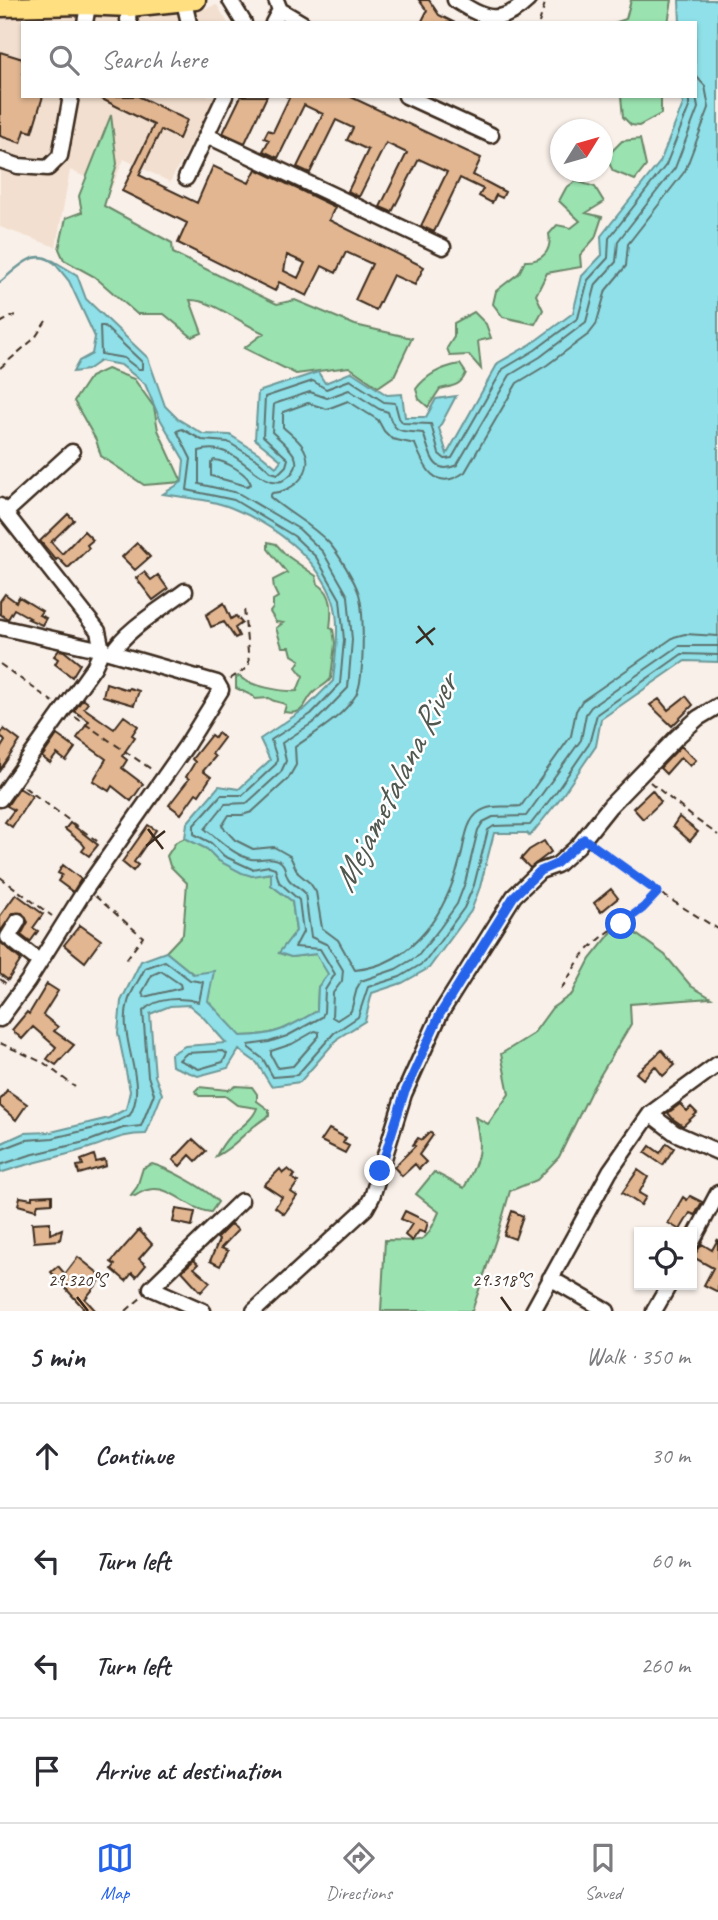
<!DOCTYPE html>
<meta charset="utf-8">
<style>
:root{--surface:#fff;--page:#f2f2f3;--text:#2b2b33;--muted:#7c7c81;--line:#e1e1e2;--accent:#2563eb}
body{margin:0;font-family:Caveat,sans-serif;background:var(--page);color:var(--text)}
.controls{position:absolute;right:21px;bottom:21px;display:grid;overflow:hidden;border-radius:0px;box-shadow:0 2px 5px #0004}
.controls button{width:63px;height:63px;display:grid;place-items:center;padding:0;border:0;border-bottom:2px solid var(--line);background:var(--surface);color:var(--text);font:35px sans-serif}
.compass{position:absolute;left:550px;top:119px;width:63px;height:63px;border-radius:50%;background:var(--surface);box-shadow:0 2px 5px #0004;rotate:53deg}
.stop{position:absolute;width:21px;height:21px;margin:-16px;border:5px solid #2563eb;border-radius:50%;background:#fff}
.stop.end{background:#2563eb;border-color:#fff;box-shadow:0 2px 7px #0008}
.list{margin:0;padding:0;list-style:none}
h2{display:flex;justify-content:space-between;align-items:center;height:91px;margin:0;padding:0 28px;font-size:30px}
h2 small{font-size:23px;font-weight:400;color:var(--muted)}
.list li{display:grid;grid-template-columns:46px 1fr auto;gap:21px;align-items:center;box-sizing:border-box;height:105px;padding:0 28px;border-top:2px solid var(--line)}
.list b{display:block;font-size:26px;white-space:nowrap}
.list em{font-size:23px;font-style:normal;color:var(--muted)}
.icon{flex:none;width:38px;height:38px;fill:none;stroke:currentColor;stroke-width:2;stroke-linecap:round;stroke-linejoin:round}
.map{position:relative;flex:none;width:718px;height:1311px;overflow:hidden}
.search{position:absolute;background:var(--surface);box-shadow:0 2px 5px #0004;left:21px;right:21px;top:21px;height:77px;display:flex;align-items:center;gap:18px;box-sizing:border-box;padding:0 24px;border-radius:0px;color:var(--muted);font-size:26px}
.sheet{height:511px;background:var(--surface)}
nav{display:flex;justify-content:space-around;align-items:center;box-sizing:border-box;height:98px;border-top:2px solid var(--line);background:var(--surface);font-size:19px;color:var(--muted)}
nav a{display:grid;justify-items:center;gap:4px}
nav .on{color:var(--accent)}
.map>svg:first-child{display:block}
.built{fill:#f2dfcf}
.green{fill:#9ae2b0;stroke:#6a8667;stroke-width:2}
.water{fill:#8fe0e8;stroke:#6d9797;stroke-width:2}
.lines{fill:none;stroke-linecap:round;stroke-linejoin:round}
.shore{stroke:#5d736f;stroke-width:2}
.stream{stroke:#6d9797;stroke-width:2.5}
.building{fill:#e1b691;stroke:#3b2a1e;stroke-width:2;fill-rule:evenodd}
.minor-casing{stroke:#3b2a1e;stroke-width:19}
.major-casing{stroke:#3b2a1e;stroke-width:23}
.path{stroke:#3b2a1e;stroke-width:2;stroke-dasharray:7 5;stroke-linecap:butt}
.minor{stroke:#fff;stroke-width:14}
.major{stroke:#ffdf80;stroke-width:18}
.route{stroke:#2563eb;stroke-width:9}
.ticks{fill:none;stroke:#3b2a1e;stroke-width:2.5}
.labels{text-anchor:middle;stroke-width:5;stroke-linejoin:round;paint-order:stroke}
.water-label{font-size:35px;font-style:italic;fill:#505850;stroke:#fff}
.ticks-label{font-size:18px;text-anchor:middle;fill:#3b2a1e;stroke:#fff;stroke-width:5;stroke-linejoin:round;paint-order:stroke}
</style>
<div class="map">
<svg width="718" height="1311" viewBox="0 0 718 1311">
<rect width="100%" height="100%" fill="#f9f0e9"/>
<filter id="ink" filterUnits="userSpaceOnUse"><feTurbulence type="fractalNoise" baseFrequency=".0143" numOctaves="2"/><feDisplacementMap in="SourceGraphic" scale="14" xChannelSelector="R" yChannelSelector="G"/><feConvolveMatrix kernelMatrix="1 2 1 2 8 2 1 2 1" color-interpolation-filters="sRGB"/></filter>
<g filter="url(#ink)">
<!-- built -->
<path class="built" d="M217,5L228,23H23V96H218L170,182L124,159L111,189L70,170L56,247L0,227V18L160,14L197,11Z"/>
<!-- green -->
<path class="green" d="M631,0H672L668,23H614L626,19Z
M621,96H661V114L639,126L631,125L623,117Z
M111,115L117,164L104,206L172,243L173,253L277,304L295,300L355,325L412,338L394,376L378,387L349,367L296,374L244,348L264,333C241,324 214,300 190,300L202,333L192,337L164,314H137L95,277L64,260L59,249L66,218L82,212L79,196Z
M640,139L646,166L635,180L613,171L606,157L622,141Z
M576,181L595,187L604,202L586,213L602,217L595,238L580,255L581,267L547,273L536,295L543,310L535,324L503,317L493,304L496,291L519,273L525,261C543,262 552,250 549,234L557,225L571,228L580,221L559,201L566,188Z
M474,312L486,324L491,338L478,341L481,369L469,355L450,356L447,348L454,337V323Z
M460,364L466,373C461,386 452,386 440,389L428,407L419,399L416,389C427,374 443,367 460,364Z
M107,369L134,379L154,407L158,430L182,482L144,485L101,456L96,440L74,401L90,377Z
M268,542L276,544L286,555L316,576L318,584C334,594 332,612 330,628L333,629L335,643L331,678C327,685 319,687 313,693C303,703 306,716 284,712L286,705C281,701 274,703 269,698L255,699L253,696L236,688V677L239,676C248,686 284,692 297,691L303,676L296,667L300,660L292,655L290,647H282L276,628L283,623L276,622L270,612L273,608V600L278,597L274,589L273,580L287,573L268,549Z
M185,838L207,849L219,861L252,876L272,873L271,885L292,901L296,931L279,953L291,957L316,954L329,974L318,987L317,1011C287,1028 276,1036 240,1036L207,1001L193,974L166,952L183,934L187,883L170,866L167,856L176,842Z
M615,928L636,934L665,955L691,986L711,998L630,1004L631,1024L592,1089L559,1157L537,1180L510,1191L498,1233L472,1311H381L385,1240C422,1240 424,1248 439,1212L416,1194L434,1172L464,1188C479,1160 483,1149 475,1117L488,1124L509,1094L501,1054L533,1034L552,1008L572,994L590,959Z
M236,1086L252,1087L257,1094V1101L269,1110V1116C249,1126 236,1147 216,1156C220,1149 224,1142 229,1137C238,1129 253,1120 257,1108L237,1105L225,1096H199L195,1091L199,1087L228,1090Z
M152,1164C168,1168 207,1189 218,1202L211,1212C184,1210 165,1174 135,1196L131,1195L137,1187L143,1168Z"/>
<!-- water -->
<path class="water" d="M679,0H718V662L685,661L601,719L596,746L562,796L530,836L527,833H494L480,887L471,911L429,968L402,983L372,993L365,1021L338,1038L300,1082L271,1086L257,1063L239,1050L228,1068L198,1076L172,1066L171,1054L185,1046L226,1043L202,1016L189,1005L170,1006L150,1014L155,1076L162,1094L146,1134C122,1134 114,1140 92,1147C62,1157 30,1162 0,1173V1144L24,1133L51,1132L109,1118L126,1109L130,1091L118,1033L121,1001L141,961L166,952L193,974L214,971L208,1001L241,1036C276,1036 287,1028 317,1011L318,987L328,974L316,954L291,957L279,953L296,931L292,901L271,885V873L252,876L242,873L219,861L207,849L185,838L187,823L219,786L239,789L270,760L260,739L306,708L333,681C335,658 341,622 333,600C318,558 273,524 232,508C211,499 185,498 163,494L182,482L184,460L159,417L145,384L121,365L100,361L87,370L73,372L79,361L92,354L95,337L69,281L52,260L77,275L86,299L148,358L165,406L178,419L203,434L230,435L263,456L276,467L281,460L255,439L258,392L318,372L325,383L352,372L387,395L402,394L405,417H426L436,399L456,396L439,428L447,454L498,363L531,344L573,313L582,276L602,255L601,236L660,162L683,104L681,96H695V23H680Z"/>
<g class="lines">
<!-- shore -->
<path class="shore" d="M695,75L705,86L709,108L685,171L628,244L626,266L606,290L596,325L589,334L547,365L517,383L465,472C435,493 424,467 415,444L392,439L384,431L378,420L348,401L327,409L308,403L283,412V427C289,433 298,439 303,447C317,470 294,492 272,493L270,497C289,514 310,523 329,543C338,553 355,581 359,594C364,612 365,679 356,695C342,718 316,732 295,747L296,765L288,779L252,812L242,815H229L222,826L235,840L253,849L274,847L290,856L298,873L310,883L316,892L322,928L338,940L355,970C416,964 447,910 461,856C465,841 466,821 479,812C491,803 507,808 521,806L571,736L576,711L582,701L674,637L685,634L718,636
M695,90L698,108L675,168L618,241L616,262L596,284L586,322L540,357L510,375L457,465C431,477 430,450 423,433C402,430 395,436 388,412L379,409L349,390L327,398L310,392L274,404L272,432C288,447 312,463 282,481C255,487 239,440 199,451V484L238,493L299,529L323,552L348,596L352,640L348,688L317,720L282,743L286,761L281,772L247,803L225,804L205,829C219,839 233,855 251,859C260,861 269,855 278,860C287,865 284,872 288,878C291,884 301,888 305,893L311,937L328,945L343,970L342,981L333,993L332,1017L337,1020L351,1011L357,988L361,981L396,969L418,956L440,928L457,904L465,883L478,830L483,822L493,817L526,816L581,740L586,714L591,707L679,646H718
M689,96V107L666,165L609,238L608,258L588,280L578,318L535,350L503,369L452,458L445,459L439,454L431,424L403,423L399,418L395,403L384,402L350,380L326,389L313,381L265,397L263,436L288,459L286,466L278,474L271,472L259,461L228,442L202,440L182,429L177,431L191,459L187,490L234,500L294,536L316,557L340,599L344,640L340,684L311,714L271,740L277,758L276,764L243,795H221L194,825V834L211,843L224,856L252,869L269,866L275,868L279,882L299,900L303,932L295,947L320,949L335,974L325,990L324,1012L322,1017L287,1036L269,1042L249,1045V1048L263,1059L273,1077L297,1075L334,1033L358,1017L368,987L400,977L425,962L464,908L474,885L488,830L494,826L530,825L556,792L589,744L597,714L682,654L718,655
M100,326H104L142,362V369H138L124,358L101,354Z
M214,460C226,461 247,473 251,484L247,486L211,476V463Z
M161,971L180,984L181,988L144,997L142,993L152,975Z
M315,1031L319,1032V1036L293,1066L278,1068L271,1055V1051L292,1044Z
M223,1051L227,1054L223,1062L199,1069L179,1060L187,1053Z
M0,1150L26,1140L53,1138L112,1124L130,1115C149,1083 117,1039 128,1002C131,991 140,979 145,968L165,961L190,980L203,982L199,1002C183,997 156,997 143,1011L148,1076L154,1094L141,1126L123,1128L89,1141L30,1155L0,1165"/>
<!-- stream -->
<path class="stream" d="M0,282C16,270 33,247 53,262"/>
</g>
<!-- building -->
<path class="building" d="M419,0H429L439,15L455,23H421L427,11Z
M0,52L23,59V96H43L32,132L25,130L21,143L0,136Z
M96,96H138L187,120L179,139L161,130L139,175L197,203L213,166L249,183L256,169L335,207L329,220L424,267L415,285L393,275L376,310L355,300L372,264L346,252L336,273L322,266L307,296L279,282L275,291L178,243L187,223L122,191L154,125ZM287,255L305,263L298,278L284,271Z
M241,96H267L245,143L223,133Z
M286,96H349L481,158L473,175L505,192L502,198L496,195L492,203L479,196L483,189L460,178L434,232L421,226L447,172L419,159L392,212L380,207L407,153L386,143L359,197L348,191L368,150L347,140L353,128L336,120L310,173L297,167L323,114L304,105L278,158L263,151L269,140L264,138L268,130L273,132L289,98Z
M68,514L74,520L51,542L62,554L84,531L93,540L87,545L89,548L68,568L58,558L56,560L40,541Z
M137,543L150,557L135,570L122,557Z
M144,572L151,580L158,575L168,589L153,600L136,578Z
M5,594L16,602L19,597L42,611L39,615L46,618L42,625L28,619L30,618L14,609L8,619L0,614V601Z
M224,603L231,619L236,616L242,623L235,628L239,636L235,638L224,622L211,627L206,615Z
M59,650L64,651L80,664L72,677L55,664L58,659L54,656Z
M106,683L128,690L129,688L139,691L134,705L103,696Z
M686,696L693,705L672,726L650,705L659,699L668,710Z
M83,699L88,703L84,708L114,729L124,716L138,726L132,735L135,737L122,756L127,760L122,768L143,784L131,801L112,786L109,791L93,781L106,759L77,738L89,721L74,711Z
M4,729L20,741L0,770V749L5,741L0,735Z
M218,733L224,738L212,754L215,757L203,771L211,777L199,795L196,793L181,814L169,805L189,779L186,777L195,762L192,759L211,735L215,738Z
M57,735L75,748L66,761L57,754L50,763L42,757Z
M681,746L696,760L690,766L681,757L666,774L660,768Z
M19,788L32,796L12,827L5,822L14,810L7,806Z
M652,790L661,802L643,819L633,808Z
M679,817L698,832L690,841L673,826Z
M70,823L98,845L89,856L82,851L85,847L82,843L65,829Z
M148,825L156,830L134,862L138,865L133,871L122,862Z
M544,841L551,852L530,868L521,859L529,850Z
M63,865L81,879L73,892L58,881L62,875L58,873Z
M611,889L618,898L601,912L594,903Z
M16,894L43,914L33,928L38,931L30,942L21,935L28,922L22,913H13L0,932V916Z
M80,925L101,940L85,962L64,945Z
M0,942L21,960L8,980L0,974Z
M47,984L58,991L43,1015L58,1027L54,1031L74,1045L56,1065L47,1059L56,1047L33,1027L22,1039L12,1030L27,1012L29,1014Z
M662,1050L675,1065L663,1076L655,1066L643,1079L636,1073Z
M7,1090L27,1104L16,1120L0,1106V1100Z
M680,1104L687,1111L691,1107L697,1113L683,1126L673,1119L668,1113Z
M329,1129L346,1138L343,1143L349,1146L345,1153L321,1141Z
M430,1132L433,1135L419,1155L426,1162L419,1169L415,1164L402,1176L394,1167L415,1146L413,1145L418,1138L422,1140Z
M193,1139L206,1151L196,1161L190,1155L180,1166L173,1160Z
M667,1143L674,1148L663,1165L645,1153L650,1146L660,1153Z
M94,1155L96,1162L105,1160L106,1166L79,1174L77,1166L83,1165L81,1160Z
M280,1169L283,1173L288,1169L295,1175L292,1178L298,1182L291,1192L297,1196L284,1214L275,1207L282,1197L264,1185Z
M638,1170L648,1177L639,1193L646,1197L641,1205L622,1193Z
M52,1195V1203L38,1204L36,1210L18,1205L20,1197L32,1199V1196Z
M690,1196L702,1202L695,1215L690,1213L680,1230L668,1223L683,1197L687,1200Z
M176,1209L195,1212L192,1226L173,1222Z
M405,1211L428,1222L425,1233L419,1231L412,1241L405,1235L412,1224L401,1219Z
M512,1211L523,1216L515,1239L504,1235Z
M50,1222V1234L62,1229L60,1240L34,1242L32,1223Z
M231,1224L238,1230L221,1248L228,1251L220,1266L210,1261L219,1240L217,1238Z
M139,1230L152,1244L139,1259L146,1265L136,1277L132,1273L126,1281L112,1269L115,1265L111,1262Z
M718,1239V1292L704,1285L713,1268L693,1257L702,1244L712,1250Z
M78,1257L103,1277L85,1299L96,1311H86L51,1272L58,1266L65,1274Z
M194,1260L198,1264L194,1268L210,1282L201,1292L182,1271Z"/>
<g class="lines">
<defs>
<path id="minor" d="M230,0L244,23
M276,0L280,10L302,23
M455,0C485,19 500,27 528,0
M184,2L189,23
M129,7L128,20L130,23
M85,23L88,6
M273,23L280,10
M406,96L491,135
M208,136L443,247
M0,160L18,166L48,168L60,156L71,96
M186,178L225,96
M0,506L98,631L102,650L94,667L0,799
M5,513L72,452
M0,627L102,650L217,683L221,690L186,746L85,890L28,981L0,1019
M112,653C126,629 163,608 185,591
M18,921L8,937L40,962
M650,1114L675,1133L718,1152
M692,1242L718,1193
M550,1278L607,1311
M203,1311L151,1288L241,1201
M254,1311L366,1208L372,1197L404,1094L440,1014L514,896L540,871L557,865L578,846L610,806L677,737L698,718L718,706
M533,1311L610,1171L650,1114L718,1064
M654,1311L669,1285"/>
<path id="major" d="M0,7L82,5L129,7L196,0"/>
</defs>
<!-- minor casing -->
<use href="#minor" class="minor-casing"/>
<!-- major casing -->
<use href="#major" class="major-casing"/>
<!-- path -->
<path class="path" d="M539,23L546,0
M0,323L15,315
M0,368L35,338L46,321
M0,664L53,702
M230,679L247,668L249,664L244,608
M75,717L154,771
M650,782L694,818L718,835
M24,787L101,844
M594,846L658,892L718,929
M0,877L52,916
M95,896L143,937L125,961
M0,979L8,985
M561,989C571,975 577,960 589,949C610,928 637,914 658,893
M0,1043L44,1063L75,1087
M126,1311L143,1296"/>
<!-- minor -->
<use href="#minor" class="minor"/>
<!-- major -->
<use href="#major" class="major"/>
</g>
</g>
<g class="lines" filter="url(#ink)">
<!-- route -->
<path class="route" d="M380,1171L404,1094L440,1014L514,896L540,871L556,864L584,839L658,892L643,908L621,924"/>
</g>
<!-- ticks -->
<path class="ticks" d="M418,626L433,645M416,643L435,628M148,829L163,849M146,846L165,831M77,1297L88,1311M501,1297L511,1311"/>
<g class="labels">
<!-- water labels -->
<g class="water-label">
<text transform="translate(394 783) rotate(-63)" y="12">Mejametalana River</text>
</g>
</g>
<g class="ticks-label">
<text x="77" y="1286">29.320°S</text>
<text x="501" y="1286">29.318°S</text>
</g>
</svg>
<div class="controls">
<button><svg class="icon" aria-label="locate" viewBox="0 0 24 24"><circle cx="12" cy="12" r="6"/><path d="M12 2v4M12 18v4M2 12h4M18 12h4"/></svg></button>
</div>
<svg class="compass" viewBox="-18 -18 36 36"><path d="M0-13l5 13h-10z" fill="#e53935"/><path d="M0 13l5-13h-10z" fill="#7c7c81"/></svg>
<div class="stop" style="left:621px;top:924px"></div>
<div class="stop end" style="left:380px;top:1171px"></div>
<div class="search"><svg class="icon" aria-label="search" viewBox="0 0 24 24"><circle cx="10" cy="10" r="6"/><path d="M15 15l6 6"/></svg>Search here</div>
</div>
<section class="sheet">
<h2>5 min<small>Walk · 350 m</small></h2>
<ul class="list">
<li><svg class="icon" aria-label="ahead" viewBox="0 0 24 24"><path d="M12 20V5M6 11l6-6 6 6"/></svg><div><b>Continue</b></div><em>30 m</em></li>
<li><svg class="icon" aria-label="left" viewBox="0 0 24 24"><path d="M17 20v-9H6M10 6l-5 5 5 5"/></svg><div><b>Turn left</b></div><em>60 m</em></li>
<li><svg class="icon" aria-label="left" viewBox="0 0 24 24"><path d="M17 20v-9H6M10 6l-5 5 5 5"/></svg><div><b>Turn left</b></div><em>260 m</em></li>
<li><svg class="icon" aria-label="arrive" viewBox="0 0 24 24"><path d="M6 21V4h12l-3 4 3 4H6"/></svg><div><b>Arrive at destination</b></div></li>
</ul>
</section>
<nav>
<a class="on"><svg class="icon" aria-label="map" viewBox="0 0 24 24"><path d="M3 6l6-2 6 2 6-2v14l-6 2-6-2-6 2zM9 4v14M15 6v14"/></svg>Map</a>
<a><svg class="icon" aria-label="directions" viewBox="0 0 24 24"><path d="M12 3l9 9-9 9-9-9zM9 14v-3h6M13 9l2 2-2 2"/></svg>Directions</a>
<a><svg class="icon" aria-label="saved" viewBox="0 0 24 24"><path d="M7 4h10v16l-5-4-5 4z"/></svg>Saved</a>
</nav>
